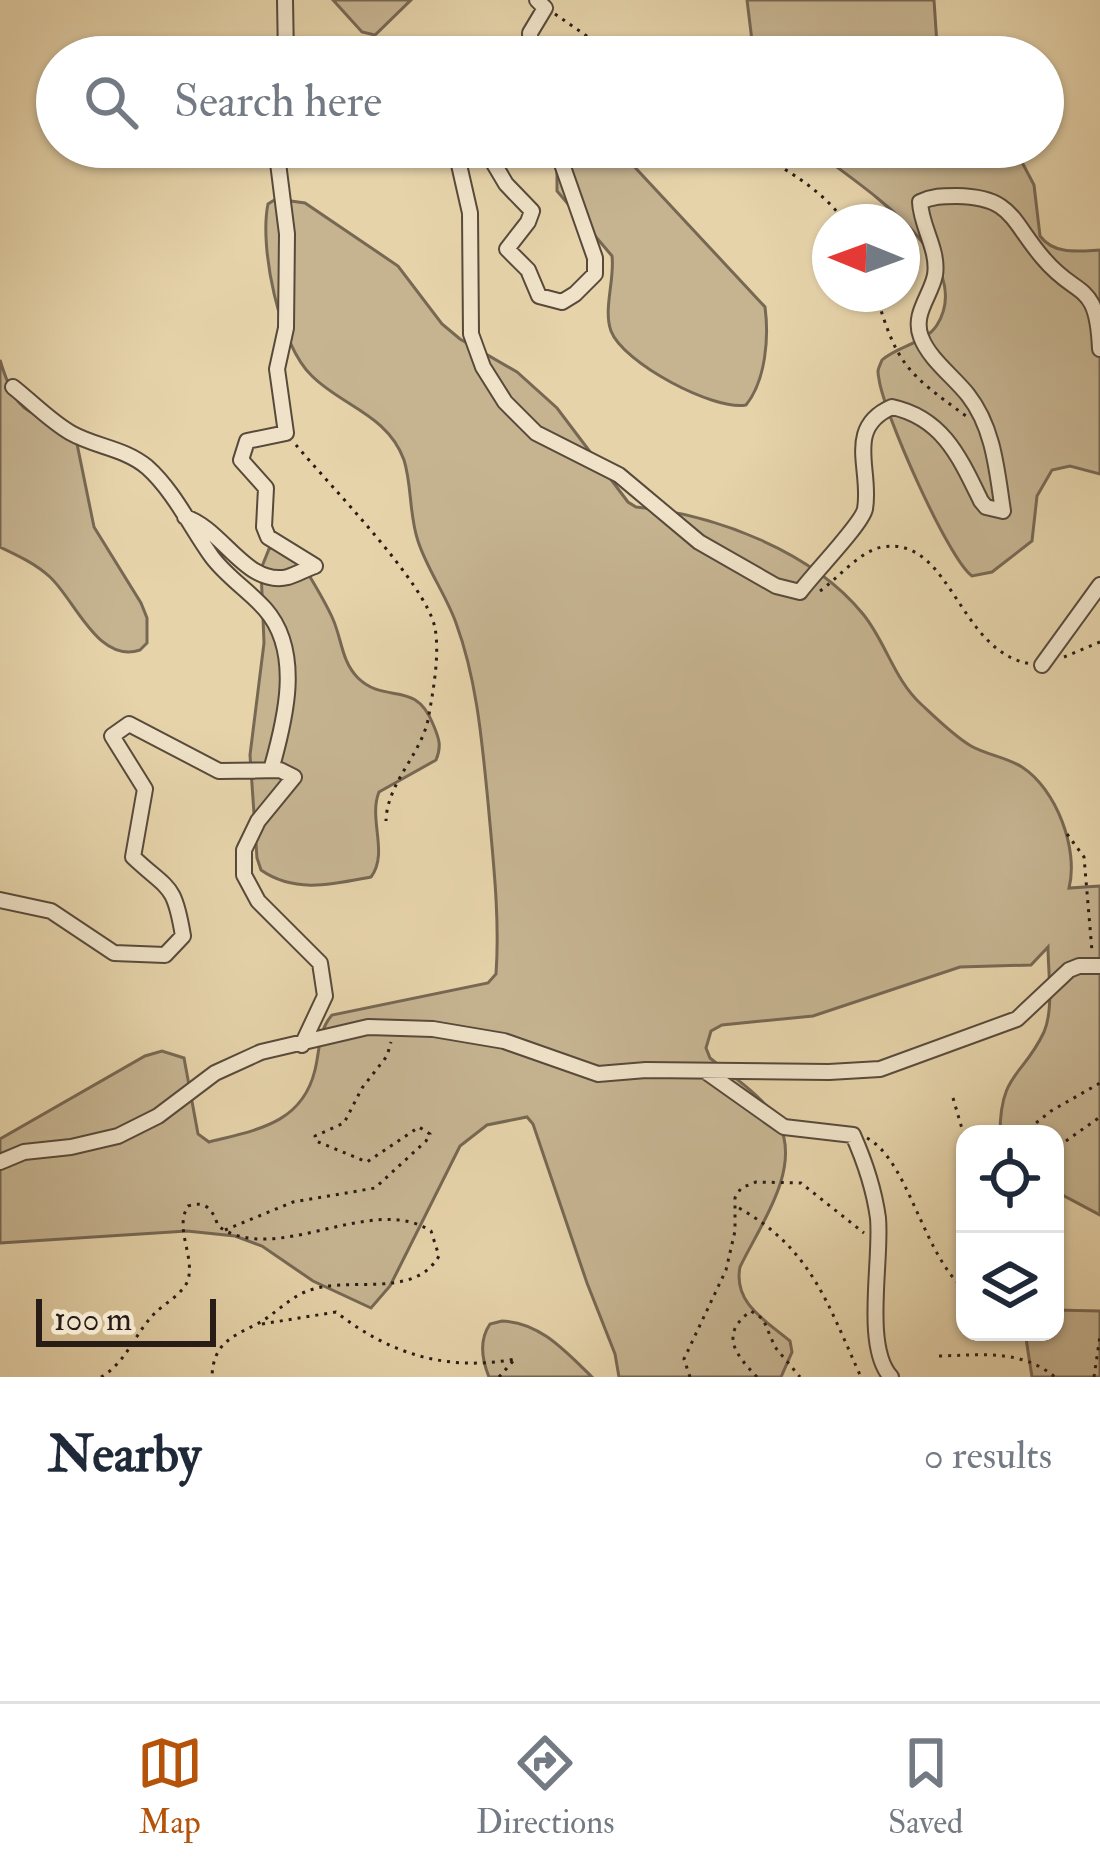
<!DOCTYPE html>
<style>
:root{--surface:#fff;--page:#f6f6f7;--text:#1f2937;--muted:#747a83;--line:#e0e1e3;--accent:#b45309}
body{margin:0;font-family:"IM FELL Double Pica",serif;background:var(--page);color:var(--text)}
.controls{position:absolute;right:36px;bottom:36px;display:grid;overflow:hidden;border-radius:24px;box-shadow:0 3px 9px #0004}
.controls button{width:108px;height:108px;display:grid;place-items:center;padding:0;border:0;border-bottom:3px solid var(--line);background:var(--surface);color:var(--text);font:60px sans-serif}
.compass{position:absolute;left:812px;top:204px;width:108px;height:108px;border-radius:50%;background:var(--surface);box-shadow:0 3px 9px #0004;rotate:271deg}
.scale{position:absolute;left:36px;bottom:30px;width:180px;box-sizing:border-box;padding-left:12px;border:6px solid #281d16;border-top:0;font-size:33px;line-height:42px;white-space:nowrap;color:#281d16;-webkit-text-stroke:9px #efe2c8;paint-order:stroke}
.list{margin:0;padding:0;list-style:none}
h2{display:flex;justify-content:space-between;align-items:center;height:156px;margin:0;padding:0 48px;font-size:51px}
h2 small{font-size:39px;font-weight:400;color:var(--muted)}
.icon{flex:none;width:66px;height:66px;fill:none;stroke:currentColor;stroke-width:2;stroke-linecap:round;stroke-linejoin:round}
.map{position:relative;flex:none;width:1100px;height:1377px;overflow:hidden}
.search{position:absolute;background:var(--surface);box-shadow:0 3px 9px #0004;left:36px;right:36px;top:36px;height:132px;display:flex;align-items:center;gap:30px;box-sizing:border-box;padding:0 42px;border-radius:66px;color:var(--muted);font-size:45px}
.sheet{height:324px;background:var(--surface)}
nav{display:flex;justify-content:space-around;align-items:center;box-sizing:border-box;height:168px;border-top:3px solid var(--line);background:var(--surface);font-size:33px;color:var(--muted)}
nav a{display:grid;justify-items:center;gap:6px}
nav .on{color:var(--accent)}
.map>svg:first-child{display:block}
.green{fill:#c6b491;stroke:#776854;stroke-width:3}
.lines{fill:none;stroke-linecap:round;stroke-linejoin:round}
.minor-casing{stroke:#584a3b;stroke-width:18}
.path{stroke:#281d16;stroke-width:3;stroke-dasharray:3 6;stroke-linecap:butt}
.minor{stroke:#efe2c8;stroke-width:14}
</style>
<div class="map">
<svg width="1100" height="1377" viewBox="0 0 1100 1377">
<rect width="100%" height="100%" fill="#e6d3aa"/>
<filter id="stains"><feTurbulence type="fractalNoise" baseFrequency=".00167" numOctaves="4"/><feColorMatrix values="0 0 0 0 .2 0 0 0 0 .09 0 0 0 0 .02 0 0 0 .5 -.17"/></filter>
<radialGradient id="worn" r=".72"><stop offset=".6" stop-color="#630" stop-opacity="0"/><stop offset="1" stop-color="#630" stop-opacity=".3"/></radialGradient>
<!-- green -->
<path class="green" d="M333,0H411L375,35L362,32Z
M747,0H934L937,45L942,57H754Z
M557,147H616L765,307C769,337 766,380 746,405C714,411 623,363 611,331C603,309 615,279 612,256L557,191Z
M810,147H1014L1034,185L1040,236C1054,255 1079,251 1100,250V474L1070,466L1052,470L1037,496L1032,541L992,572L972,576C948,559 883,411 879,379C877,369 878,370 882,360C897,346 926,343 937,325C979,257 854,182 810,147Z
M276,199L305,203L398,266L442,324L460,339L517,372L557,408L628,502L636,507C714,514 812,551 863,614C886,642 894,680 922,705C937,719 954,736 971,746C987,755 1006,757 1022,767C1056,789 1079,849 1069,888L1100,886V1215L1055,1191V1134H1000C1000,1072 1023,1077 1044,1032C1054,1009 1048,972 1048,947L1031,965L960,967L813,1016L722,1025L711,1031L706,1048L710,1058C733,1077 765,1097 779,1124C802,1169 759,1227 740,1267C733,1303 765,1320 790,1341L792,1352L781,1377H619L615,1354L587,1283L533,1124L527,1117L487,1125L460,1146L390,1286L371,1308L313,1281L262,1246L235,1236L187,1231L0,1243V1139L145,1056L162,1051L184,1058L198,1134L209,1142C256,1130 302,1124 315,1070C320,1050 318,1031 332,1015L488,983L496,974C500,917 493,859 488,802C482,742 477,680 456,623C446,595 427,569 418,541C409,515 412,485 404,460C388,415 342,406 312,376C279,345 259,247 268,204Z
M0,360C22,433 36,400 76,439L94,527L141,603L147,618V643L140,650C98,664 75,600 50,577C36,564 17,555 0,547Z
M276,546L295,551C307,573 322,595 332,617C342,638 341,661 358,678C386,705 415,679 433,724C439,738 442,746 436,760L379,792C368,819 389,853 371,877C334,884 295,894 261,870L257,858L250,755L264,643L261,569L269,549Z
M1055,1310L1100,1311V1377H1032L1025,1332H1055Z
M502,1321C540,1322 566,1352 592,1377H489C482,1360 479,1340 490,1324Z"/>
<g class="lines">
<defs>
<path id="minor" d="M285,0L286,57
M531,57L530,33L545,8L537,0
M455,147L470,213L471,334L483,367L505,402L536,433L619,475L699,542L776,586L800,592C813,574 862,524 865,509C872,470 844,428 892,407C943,418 960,458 981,501L986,507L1003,511C997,472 994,428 968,395C954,377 929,359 921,337C912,314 931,296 935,275C939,250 921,227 920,202C933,196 942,196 957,196C1013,197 1011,221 1043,258C1078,300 1097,279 1100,349
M484,147L506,184L532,211L528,222L507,249L528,270L539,296L562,302L575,294L595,274V258L556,147
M13,387C31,401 50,421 71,433C96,447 124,448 147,467C174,491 191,528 212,557C227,577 249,591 265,609C303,652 285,721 271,770
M185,517C223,529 246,587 288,577C297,574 306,569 315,566L268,537L264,527L266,488L241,460L247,441L286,433L277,369L286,328L287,234L276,147
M1042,665L1100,585
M0,900L51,911L114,953L165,955L183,936C174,882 169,891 133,857L145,789L112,736L129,724L219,771L280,770L294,777L258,821L244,850V875L258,901L320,963L325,996L302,1045
M705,1071L784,1127L853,1135C865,1162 874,1189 878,1218C882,1260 863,1347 891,1377
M0,1162L24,1152L71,1147L118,1136L158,1116L215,1073L261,1052L368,1027L433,1029L504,1041L598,1074L646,1070L829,1072L880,1069L1017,1019L1069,970L1079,966H1100"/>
</defs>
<!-- minor casing -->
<use href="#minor" class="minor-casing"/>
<!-- path -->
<path class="path" d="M555,14L617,57
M301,48L329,53L332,57
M381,147L389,156L411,158L420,147
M746,147C783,168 820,187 845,222
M876,294C897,365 907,373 966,416
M296,445C329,485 426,583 435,628C440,655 433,692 428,720C420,756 387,783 386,821
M820,591C838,578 860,551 882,547C952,535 958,654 1032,664
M1064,657L1100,642
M1067,834L1084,857L1092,951
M953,1098L965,1139
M1022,1134L1051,1111L1100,1083
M867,1138C909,1161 922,1253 965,1290
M1055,1165L1063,1143L1100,1117
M965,1191L962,1202L965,1254
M739,1208C812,1249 828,1305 861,1377
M225,1230L293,1202L375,1188L426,1141L430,1134L419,1127L367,1162L316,1141L315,1136L344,1123L362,1088L387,1056L391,1042
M262,1324L336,1312C389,1354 448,1372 515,1359
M939,1356C982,1355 1021,1349 1055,1377
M101,1377C127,1362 134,1334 155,1313C165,1303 183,1294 188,1280C195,1256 174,1228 188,1206C206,1200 213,1210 218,1226C276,1268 371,1192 431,1231L439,1256C413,1301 346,1274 305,1292C288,1299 274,1315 257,1324C231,1337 213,1344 212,1377
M499,1377L514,1360
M690,1377L684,1359L726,1270L735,1231V1198L741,1188L756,1182L801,1183L864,1233
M757,1377C735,1354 719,1334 751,1311L763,1319L775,1347L800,1377
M1094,1377L1100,1336"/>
<!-- minor -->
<use href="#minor" class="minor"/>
</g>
<rect width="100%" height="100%" filter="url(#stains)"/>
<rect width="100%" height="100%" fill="url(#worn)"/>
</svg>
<div class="controls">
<button><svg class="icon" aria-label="locate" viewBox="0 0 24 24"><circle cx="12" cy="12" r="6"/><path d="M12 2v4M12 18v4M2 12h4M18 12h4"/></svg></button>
<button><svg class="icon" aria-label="layers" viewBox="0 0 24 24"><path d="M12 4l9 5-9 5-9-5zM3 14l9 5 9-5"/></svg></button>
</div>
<svg class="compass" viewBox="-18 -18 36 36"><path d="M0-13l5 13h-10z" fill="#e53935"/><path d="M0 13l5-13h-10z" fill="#747a83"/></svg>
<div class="scale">100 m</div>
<div class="search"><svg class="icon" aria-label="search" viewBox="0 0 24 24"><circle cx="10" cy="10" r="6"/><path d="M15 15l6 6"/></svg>Search here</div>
</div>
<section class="sheet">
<h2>Nearby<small>0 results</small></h2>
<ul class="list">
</ul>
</section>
<nav>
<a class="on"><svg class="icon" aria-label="map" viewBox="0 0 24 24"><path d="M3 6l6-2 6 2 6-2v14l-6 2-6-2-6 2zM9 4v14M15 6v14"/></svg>Map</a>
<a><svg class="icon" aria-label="directions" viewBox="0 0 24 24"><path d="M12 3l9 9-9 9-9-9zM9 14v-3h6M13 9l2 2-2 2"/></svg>Directions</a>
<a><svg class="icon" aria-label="saved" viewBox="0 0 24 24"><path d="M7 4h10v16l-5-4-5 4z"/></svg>Saved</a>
</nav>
